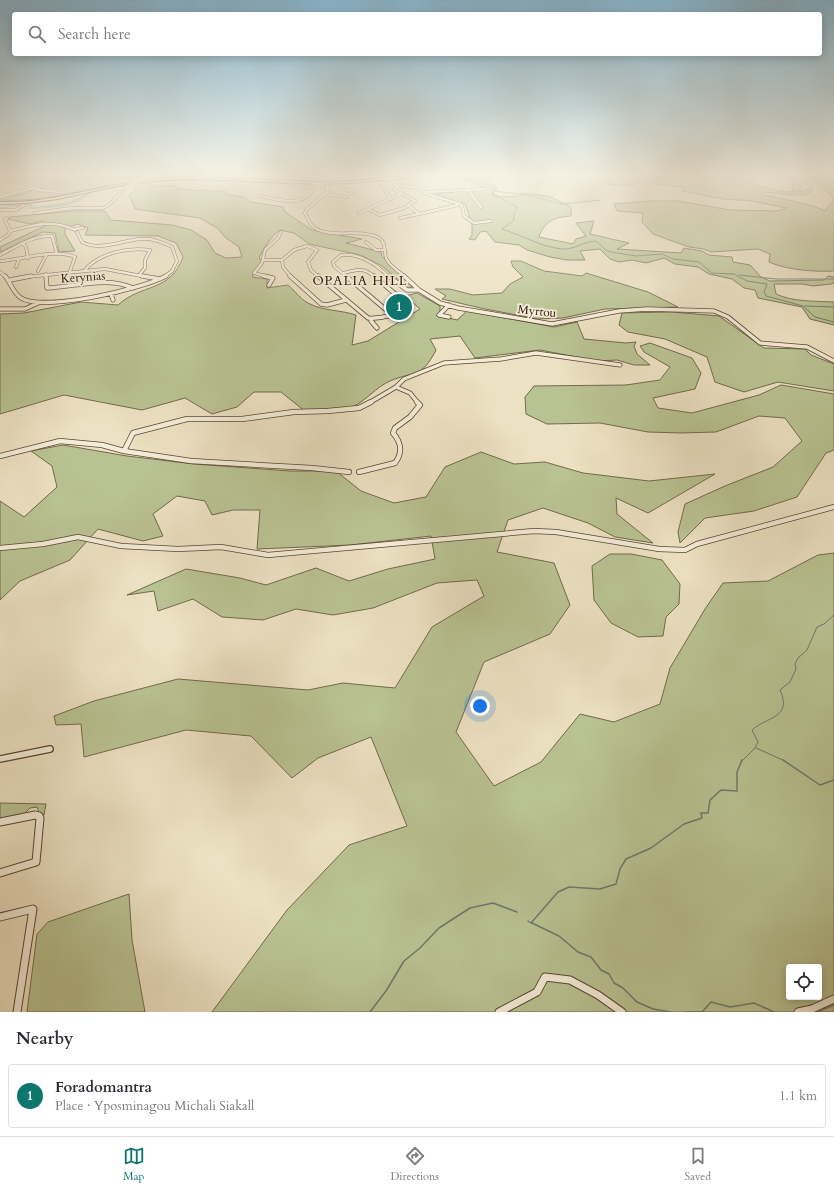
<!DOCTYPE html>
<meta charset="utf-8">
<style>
:root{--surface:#fff;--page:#f2f2f3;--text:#2b2b33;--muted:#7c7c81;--line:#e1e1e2;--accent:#0f766e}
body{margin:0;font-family:Cardo,serif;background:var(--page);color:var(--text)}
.controls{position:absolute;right:12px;bottom:12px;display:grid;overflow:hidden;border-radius:4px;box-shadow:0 2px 10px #0003}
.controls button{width:36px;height:36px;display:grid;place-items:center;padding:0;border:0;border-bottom:1px solid var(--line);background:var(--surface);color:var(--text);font:20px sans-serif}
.you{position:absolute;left:480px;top:706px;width:14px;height:14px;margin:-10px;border:3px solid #fff;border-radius:50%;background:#1a73e8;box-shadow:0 0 0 6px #1a73e833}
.badge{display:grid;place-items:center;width:26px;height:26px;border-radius:50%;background:var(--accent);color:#fff;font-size:13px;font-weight:700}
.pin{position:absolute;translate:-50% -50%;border:2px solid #fff;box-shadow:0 1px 4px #0006}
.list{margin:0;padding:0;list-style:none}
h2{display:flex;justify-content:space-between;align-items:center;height:52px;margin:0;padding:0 16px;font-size:17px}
h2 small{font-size:13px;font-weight:400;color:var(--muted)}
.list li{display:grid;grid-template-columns:26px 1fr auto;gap:12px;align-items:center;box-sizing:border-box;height:64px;margin:0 8px 8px;padding:0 8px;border:1px solid var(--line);border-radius:4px}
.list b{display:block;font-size:15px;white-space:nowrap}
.list p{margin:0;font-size:13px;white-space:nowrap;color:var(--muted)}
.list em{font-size:13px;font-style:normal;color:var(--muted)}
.icon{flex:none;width:22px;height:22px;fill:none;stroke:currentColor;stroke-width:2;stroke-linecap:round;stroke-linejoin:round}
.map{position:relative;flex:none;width:834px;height:1012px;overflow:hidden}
.search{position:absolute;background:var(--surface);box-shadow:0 2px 10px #0003;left:12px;right:12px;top:12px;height:44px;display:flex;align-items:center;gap:10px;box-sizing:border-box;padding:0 14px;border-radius:4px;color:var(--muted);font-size:15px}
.sheet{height:124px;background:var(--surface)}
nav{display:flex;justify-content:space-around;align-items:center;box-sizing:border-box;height:56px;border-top:1px solid var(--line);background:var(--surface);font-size:11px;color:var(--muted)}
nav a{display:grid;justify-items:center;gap:2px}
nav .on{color:var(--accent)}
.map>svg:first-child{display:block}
.green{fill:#b9c292;stroke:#726a4c;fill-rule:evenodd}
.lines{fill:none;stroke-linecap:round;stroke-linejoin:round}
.stream-far1{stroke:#6d796e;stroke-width:1}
.stream{stroke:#6d796e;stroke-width:1.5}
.river{fill:#99beb4;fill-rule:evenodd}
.street-far4-casing{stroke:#5c4534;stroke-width:3.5}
.street-far3-casing{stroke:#5c4534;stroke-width:5}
.street-far2-casing{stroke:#5c4534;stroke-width:6}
.street-far1-casing{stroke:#5c4534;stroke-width:8}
.street-casing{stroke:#5c4534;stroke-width:9}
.secondary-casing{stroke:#2c1105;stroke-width:2}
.street-far4{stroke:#f3ecd7;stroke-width:2.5}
.street-far3{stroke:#f3ecd7;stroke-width:3.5}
.street-far2{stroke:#f3ecd7;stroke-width:4.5}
.street-far1{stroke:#f3ecd7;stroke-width:5.5}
.street{stroke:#f3ecd7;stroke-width:7}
.secondary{fill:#f3ecd7;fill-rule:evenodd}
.labels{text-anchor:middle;stroke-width:3.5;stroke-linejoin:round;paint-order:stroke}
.far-street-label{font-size:12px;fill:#2c1105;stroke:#f3ecd7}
.far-neighbourhood-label{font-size:13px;letter-spacing:1px;fill:#2c1105;stroke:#f3ecd7}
</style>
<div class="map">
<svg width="834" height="1012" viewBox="0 0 834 1012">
<rect width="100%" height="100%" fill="#ece1c2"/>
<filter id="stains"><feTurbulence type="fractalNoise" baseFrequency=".005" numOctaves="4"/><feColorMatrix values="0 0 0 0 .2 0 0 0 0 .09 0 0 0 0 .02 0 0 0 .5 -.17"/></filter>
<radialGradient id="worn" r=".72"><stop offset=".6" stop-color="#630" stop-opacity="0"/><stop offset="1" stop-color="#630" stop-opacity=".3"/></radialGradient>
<!-- green -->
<path class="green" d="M0,176H140C131,180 122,179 112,181L110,185C73,193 37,202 0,200V198L27,193L34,188L16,179L0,177Z
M616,176C640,176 662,179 686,177L684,176C697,176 712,174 724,176C752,180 782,200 811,188L812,191L806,195H795L762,192L765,195L810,205L826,211V209L834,199V271C814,272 787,270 769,262L770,254L758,249L711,252L704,249L689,247L653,234L642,222L643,213L617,211L614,204L648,201H679L730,210L778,211L786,208L752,201L723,199L682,191L683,187L641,182L634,185L623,186L607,184Z
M790,176H834V199L829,193L821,189L812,177L804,181L799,190H792L793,184Z
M458,177L484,178L497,188L493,194L500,197L521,196L520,193C530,194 540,194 550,197C557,199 564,204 571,207V216C555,217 544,221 539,237L573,244L576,239L586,236L576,223L594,221L590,234L629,243L617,249L681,253L684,248L702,251L709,255L732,257L733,262L750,265L761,277L770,281L824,280L828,276L834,277V283L831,284L813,286L803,284H774L776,294C793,302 815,301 834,302V325L810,319L802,307L758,298L755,290L744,288L732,279L709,274L698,267L675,264L664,258L646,263L632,260L619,262L610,259L600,249L580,251L585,260H567L550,257L527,250L519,245L495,242L486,231L480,232L475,240L469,239L472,235V223L465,204L434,194L483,189L477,183Z
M140,182L157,186H176L175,188L198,191L205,189L207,191H225L228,195L244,197L250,202L283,207L285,212L312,230L362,239L346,243L381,252L382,256L412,287L408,288L382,266L360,255L309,244L294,233L280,230C270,237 264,248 259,258L262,261L252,277L267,279V288L288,285C295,291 302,301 310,304C324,311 341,310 356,315L352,345L368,341L420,309L405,296L417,293L440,306V316L457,320L467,311L554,327L577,322L584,339L626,343L636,342L634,346L637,354L650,365H634L617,360L597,361L540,350L475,358L460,336L430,339L436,350C421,379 416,370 390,381C376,387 366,401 352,407C342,411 318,411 306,412L281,392H254L237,407L212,414L185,398L142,410L64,395L0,414V314L24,313L81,302L118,305C142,283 170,293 183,257L176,243L158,236L85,235L88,228L78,224L65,228V234L75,251L59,252L55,233L43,232L0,252V247L47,225L42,221L30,224L8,219L10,217L73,211H105L111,220L172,225L191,230L207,240L215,253L226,258L242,257L239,247L226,238L217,228L200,218L135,209L129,195L136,188L135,186Z
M511,261H521L544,271L582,276L586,273L648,292L678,307L605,309L563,318L538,319L485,309L442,299L446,296L435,289H450L473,295L502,293L510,284L523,277L513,267Z
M672,312L719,316L764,348L805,349L811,355L834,364V391L778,382L744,392L715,382L707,357L665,339L628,332L619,325L622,313Z
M650,343L692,358L701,373L695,389L653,398L658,408L692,413L759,395L781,385L834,394V450L826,453L797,497L754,511L705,518L680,543L678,532L685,504L725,486L773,467L802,441L785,418L759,416L716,432L681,433L648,432L600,423L547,424L526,414L525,397L534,386L626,385L660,380L670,367L644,352L640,346Z
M63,445L127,456L194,464L290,471H336L361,491L394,503L426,497L445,467L481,452L514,464L545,462L583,473L649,481L715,474L648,513L616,498L617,514L653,543L615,537L588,523L543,508L508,520L497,552L554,563L570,605L550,634L484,662L456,732L494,786L541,762L580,714L614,722L660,704L670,668L705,609L723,583L768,581L818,555L834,553V1012H212L287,910L349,845L407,826L371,737L318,758L292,778L251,736L186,730L84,757L81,724L56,725L54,716L94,701L178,679L308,690L343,683L395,688L432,627L484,596L477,580L437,583L373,608L333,615L296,609L263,620L222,617L193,599L158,611L154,591L127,595L186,569L240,578L266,585L316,568L349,581L388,569L435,559L431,536L350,545L257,549L260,510H233L212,515L205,501L177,496L153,514L163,536L143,541L98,529L70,560L20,581L0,600V501L24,517L57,487L52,466L31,451ZM789,967H819V997H789Z
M610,554H631L662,560L680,584L679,604L666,617L663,636L638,637L611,623L594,600L592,566Z
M0,803L46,804L44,815L39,813L37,807L30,808L23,815L0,821Z
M129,894L132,940L145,1012H27L37,934L48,922Z"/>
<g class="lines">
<!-- stream-far1 -->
<path class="stream-far1" d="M477,176C481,182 488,185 493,190L492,195L501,198L518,208L514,213V220L502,229C522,235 541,247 562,249C574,250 584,241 596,241L606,250L611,252L636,256L662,254L673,259L699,262L712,273L734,274L747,281L767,284L764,292L766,296L803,306L815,317L834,322
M494,191L532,196L562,204L601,200
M739,275L776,279H834
M805,306L834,307
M756,748L785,761
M742,761L755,748L758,742L752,730C766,717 793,718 780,690L790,682L796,669L795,664L798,658L807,650L817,627L824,624L834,615"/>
<!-- stream -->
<path class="stream" d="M783,760L820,785L834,780
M528,921L531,923L558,892L569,887L600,889L616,884L620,869L626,859L651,848L684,824L702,818L701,813H708L710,800L721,790L737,791V772L742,760
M532,923L559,936L578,952L591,957L601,970L609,974L614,983L623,988L637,1002L653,1009L671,1012
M370,1012L386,991L404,961L420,948L439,928L470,908L493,903L517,912
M685,1012H702L711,1002L730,1007L754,1003L774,1012
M818,1012L834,1005"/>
<!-- river -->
<path class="river" d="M127,176H136C126,181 113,180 103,184C94,188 90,195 83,199C68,208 48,208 31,209H30L28,205L0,209V207L28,203H31L33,207L69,202L82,196L96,184L108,180Z"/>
<defs>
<path id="street-far4" d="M281,176V182
M753,176L756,178
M0,178L18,181L39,190L60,192
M390,178L395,185L418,188L424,193L460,204L462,206L464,216L474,223L491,221
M313,183L322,185L328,190
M328,183L327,192L307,209L305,213C307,218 310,225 315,228C333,239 361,228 379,238C387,242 383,253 387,260C390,266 400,272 405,277
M381,185L391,199
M398,185L395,190L415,201
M537,186L543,176
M0,188L4,189L5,196
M468,190L481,207
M426,192L484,189
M325,194L346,197L354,191L343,189
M259,196C275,199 301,208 312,191L304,186L291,184L290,182
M0,197L33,188
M368,209L380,215L404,208L415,201
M0,210H16L24,205
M35,213L72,208H103L110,204L126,187L139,181
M359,213L401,194
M419,214L458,205
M400,218L419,214L408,205
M74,229L83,228
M10,231C33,225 53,219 75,230
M77,232L82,242C101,253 128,237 149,239C157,240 164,243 172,247L177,261L172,271L164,277
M0,240L9,234L10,231L5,220L7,218
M366,242L376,250H385
M23,244L26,247L28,258
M0,255C16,247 33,235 52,236L57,254
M263,260H282
M0,261C21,260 56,248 75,257L70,271
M16,267L19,259
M38,271L46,256
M84,271C98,253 128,247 150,250L145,260V268L139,275
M0,272L6,277
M343,273C358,270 362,266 375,277
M46,274V277
M26,277L105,269L147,277
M268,277L254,273L262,263L265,250L278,238L281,232
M291,277L283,267L282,260L294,250L307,246L317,250L308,262L311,270L319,277
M347,277L334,266L333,262L341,255C360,253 376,264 389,277"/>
<path id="street-far3" d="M5,276C11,283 13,293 21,298C44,312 142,289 166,276
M46,276L47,288C74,287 107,276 133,288
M142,276L160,279
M264,276L273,278L269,285
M290,276L321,304L327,305L346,300
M318,276L368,318C380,319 400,315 408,305L374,276
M346,276L391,314
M388,276L407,290H419
M404,276L419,290L440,303L458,308L552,324L619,311L647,309L714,311L728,317L760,343L807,347L834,361
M10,280L31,276
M111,294L113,300
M449,305L439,315L449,317
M0,309H25L38,303
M372,319L371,321L377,328
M396,387L410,393L418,403
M369,403L396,387L404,379L444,363L501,359L536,353L620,365"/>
<path id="street-far2" d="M124,451L133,433L187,419H242L294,412L328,411L359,408L371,402
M0,456L60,441L102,445L124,451L191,461L312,468L349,472
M359,472L395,463C403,453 401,442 393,433L395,428L410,417L420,405L417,402
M0,548L43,544L78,537L121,546L178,549L221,547L268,555L534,531L556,532L659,549L685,550L697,544L834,507"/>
<path id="street-far1" d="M0,759L50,749"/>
<path id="street" d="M0,822L35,815L39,816L40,818L36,862L0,873
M0,917L33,909L17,1012
M499,1012L537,992L545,977L570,980L598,995L622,1012
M798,1012L812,1009L834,999"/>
<path id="secondary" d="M400,176H411C401,180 383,180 372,181C299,189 226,175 153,181C121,183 89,193 57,199C38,202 19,204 0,204V202C13,202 26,202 39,200C81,194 122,181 164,178C219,175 273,182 327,182C352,182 376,179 400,176Z
M457,176L477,177L498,176L477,179Z"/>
</defs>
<!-- street-far4 casing -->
<use href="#street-far4" class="street-far4-casing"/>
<!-- street-far3 casing -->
<use href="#street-far3" class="street-far3-casing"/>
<!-- street-far2 casing -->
<use href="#street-far2" class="street-far2-casing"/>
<!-- street-far1 casing -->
<use href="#street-far1" class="street-far1-casing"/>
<!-- street casing -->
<use href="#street" class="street-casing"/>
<!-- secondary casing -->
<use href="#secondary" class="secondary-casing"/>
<!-- street-far4 -->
<use href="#street-far4" class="street-far4"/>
<!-- street-far3 -->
<use href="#street-far3" class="street-far3"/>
<!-- street-far2 -->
<use href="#street-far2" class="street-far2"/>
<!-- street-far1 -->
<use href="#street-far1" class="street-far1"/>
<!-- street -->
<use href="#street" class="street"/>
<!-- secondary -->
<use href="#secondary" class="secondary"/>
</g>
<!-- sky -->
<linearGradient id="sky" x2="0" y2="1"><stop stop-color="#88b8d3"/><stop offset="0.55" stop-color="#f6f2e4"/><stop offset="1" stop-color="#f6f2e4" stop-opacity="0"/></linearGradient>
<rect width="834" height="318" fill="url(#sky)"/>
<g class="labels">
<!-- far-street labels -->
<g class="far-street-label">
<text transform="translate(83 277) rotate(-4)" y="4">Kerynias</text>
<text transform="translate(537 311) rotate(6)" y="4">Myrtou</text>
</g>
<!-- far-neighbourhood labels -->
<g class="far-neighbourhood-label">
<text x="360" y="285">OPALIA HILL</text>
</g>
</g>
<rect width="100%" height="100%" filter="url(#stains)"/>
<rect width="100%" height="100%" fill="url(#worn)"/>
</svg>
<div class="controls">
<button><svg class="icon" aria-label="locate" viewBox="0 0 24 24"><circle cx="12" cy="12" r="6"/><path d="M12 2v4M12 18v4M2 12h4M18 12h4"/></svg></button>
</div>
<div class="you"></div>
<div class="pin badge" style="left:399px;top:307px">1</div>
<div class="search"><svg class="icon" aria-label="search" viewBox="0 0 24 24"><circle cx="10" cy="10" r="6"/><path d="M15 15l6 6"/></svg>Search here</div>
</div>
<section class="sheet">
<h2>Nearby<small></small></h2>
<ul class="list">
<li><span class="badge">1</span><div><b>Foradomantra</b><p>Place · Yposminagou Michali Siakall</p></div><em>1.1 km</em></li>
</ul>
</section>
<nav>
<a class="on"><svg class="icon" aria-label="map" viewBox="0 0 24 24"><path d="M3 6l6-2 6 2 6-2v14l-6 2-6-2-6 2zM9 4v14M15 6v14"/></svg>Map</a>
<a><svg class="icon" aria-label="directions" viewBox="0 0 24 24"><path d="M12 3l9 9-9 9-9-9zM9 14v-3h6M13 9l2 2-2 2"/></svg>Directions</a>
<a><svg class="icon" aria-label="saved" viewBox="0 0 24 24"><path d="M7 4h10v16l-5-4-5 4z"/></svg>Saved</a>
</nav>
